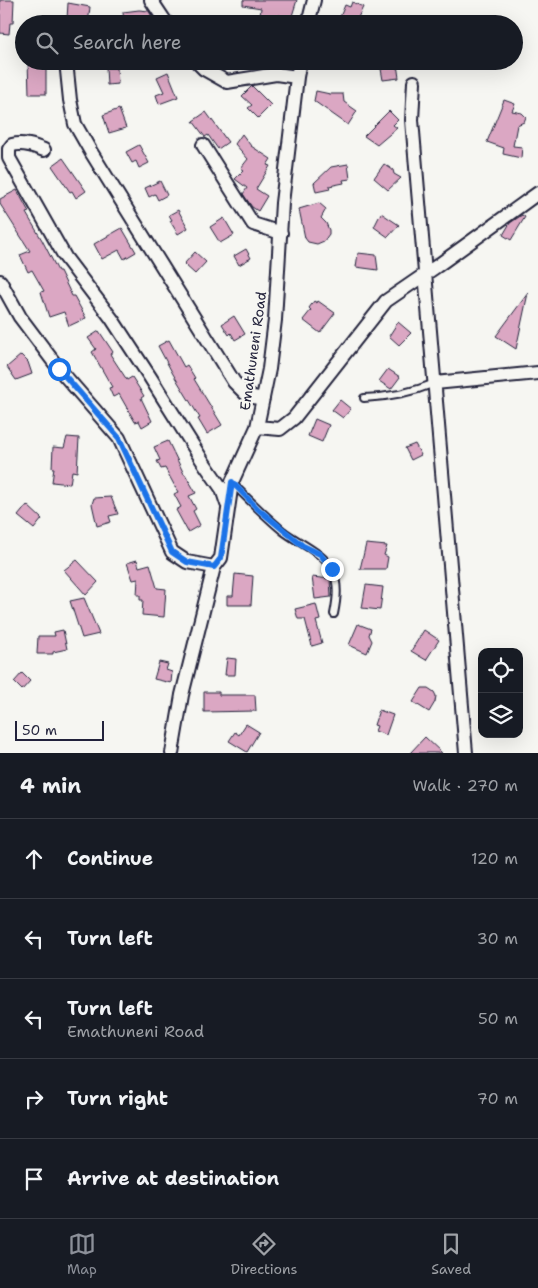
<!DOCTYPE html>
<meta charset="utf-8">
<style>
:root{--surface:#171b24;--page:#242831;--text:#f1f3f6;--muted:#9ea1a6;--line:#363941;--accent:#8c9099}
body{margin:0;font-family:"Shantell Sans",sans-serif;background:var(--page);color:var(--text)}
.controls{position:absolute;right:15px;bottom:15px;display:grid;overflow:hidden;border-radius:10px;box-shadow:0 5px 20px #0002}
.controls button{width:45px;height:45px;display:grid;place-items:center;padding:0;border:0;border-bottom:1px solid var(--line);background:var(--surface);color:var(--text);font:25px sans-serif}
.scale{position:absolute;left:15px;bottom:12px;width:89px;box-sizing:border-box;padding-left:5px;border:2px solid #22223b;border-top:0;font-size:14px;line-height:18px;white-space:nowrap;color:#22223b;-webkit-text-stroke:4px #f6f6f2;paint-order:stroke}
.stop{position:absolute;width:15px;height:15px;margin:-11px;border:4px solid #1a73e8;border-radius:50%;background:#fff}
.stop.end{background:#1a73e8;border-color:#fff;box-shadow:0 1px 5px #0008}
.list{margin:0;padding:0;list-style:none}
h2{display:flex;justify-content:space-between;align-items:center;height:65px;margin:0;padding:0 20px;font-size:21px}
h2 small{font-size:16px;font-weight:400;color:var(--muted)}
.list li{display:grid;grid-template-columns:32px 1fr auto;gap:15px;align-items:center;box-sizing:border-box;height:80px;padding:0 20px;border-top:1px solid var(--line)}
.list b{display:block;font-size:19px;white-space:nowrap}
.list p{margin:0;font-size:16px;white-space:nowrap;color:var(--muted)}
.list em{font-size:16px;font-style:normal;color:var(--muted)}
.icon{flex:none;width:28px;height:28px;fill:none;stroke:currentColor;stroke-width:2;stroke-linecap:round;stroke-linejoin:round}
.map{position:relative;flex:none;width:538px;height:753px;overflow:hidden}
.search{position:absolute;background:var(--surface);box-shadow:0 5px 20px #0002;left:15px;right:15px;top:15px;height:55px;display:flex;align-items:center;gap:12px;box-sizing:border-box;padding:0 18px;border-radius:28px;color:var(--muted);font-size:19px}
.sheet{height:465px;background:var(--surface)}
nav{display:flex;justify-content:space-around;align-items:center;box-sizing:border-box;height:70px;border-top:1px solid var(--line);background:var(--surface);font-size:14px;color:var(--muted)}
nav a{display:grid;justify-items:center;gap:2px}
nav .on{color:var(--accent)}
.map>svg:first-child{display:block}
.building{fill:#dba7c3;stroke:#22223b}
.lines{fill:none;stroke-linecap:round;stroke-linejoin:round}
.lane-casing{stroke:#22223b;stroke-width:10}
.street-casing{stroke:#22223b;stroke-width:16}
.lane{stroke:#f6f6f2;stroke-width:6}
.street{stroke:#f6f6f2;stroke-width:12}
.route{stroke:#1a73e8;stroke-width:6}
.labels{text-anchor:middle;stroke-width:5;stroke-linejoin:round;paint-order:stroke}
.street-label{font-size:14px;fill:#22223b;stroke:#f6f6f2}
</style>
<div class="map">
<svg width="538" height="753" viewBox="0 0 538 753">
<rect width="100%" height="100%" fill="#f6f6f2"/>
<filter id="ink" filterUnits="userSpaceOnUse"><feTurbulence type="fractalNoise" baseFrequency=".02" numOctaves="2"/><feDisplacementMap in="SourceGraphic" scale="10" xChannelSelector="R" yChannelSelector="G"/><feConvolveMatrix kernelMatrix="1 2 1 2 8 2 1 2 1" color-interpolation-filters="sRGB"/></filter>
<g filter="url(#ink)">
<!-- building -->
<path class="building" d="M0,0H14L13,23H10L9,34L0,33Z
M243,0H297L291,19L279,15L278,24H259L261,8L243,5Z
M352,2L363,7L355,24H340L342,18L340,17L345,5L350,7Z
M68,3L90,7L88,24L67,19Z
M139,10L149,11L152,17L141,19L142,24H124L123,12Z
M28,61H46V94H29Z
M397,64L399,78L383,80L381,69L388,68V66Z
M106,68H117L118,84L107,85Z
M168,72L178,97L159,104L156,95L164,92L157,77Z
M252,86L271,105L258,118L248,108L252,105L242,96Z
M316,91L330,94H343L344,102L357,111L348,125L314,101Z
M504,100L515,104L512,111L522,113L526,117L524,122L517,125L513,146L522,147L521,158L503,154L504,148L487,142Z
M119,109L126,128L109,133L103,115Z
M389,111L398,120L393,125L397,128L377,145L364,136Z
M206,112L228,142L218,149L208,135L205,137L193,121Z
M242,134L251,146L271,159L267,165L270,166L256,189L267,196L258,211L252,207L243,194L247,188L235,179L244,170L241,168L248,159L235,144Z
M139,145L149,163L139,168L136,161L132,163L126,152Z
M63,158L86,191L76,198L72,191L70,192L52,166Z
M348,164L350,179L343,180L344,183L329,186L330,189L316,192L314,183L331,167Z
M384,164L393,170L394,174L401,178L388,190L374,178Z
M160,181L167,195L158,200L155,194L149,197L145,188Z
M17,190L29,212L26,213L42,240L58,271H60L72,296H74L86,318L69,326L64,312L49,317L41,292L44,291L32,270L28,272L20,255L30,251L0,204V199Z
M319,203L326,209L321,218L326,223L329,230V234L324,241L317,244L308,242L305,238L299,209Z
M178,210L188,228L178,234L170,221L172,220L169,215Z
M381,213L399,225L388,237L374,227Z
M522,215L525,217L511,240L503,235L510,223Z
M224,218L234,235L220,243L210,227Z
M122,228L136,252L124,259L119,250L102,259L94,244Z
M246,249L251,258L239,265L234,256Z
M195,252L206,262L195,274L184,264Z
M358,253L376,255L378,270L356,267Z
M528,293L516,349L496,336Z
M314,301L317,303L318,301L335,313L320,333L303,320L311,310L309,308Z
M234,316L245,334L235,340L231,333L229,335L222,324Z
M398,322L411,333L399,345L389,336Z
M99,331L113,352L110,354L127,380L132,377L144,396L141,398L152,421L142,427L139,421L135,422L119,394L113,397L109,388L112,387L92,352L96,349L88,338Z
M169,340L184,367L187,365L195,378L194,379L222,425L207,434L198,419L200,418L173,374L158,346Z
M21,355L28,362L32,374L16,380L7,367Z
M388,369L400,377L391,389L379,381Z
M340,400L351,409L343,418L332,410Z
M315,419L329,425L322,442L308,436Z
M67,437L79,438L77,472L72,471L70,484L52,482L54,468H52L53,447L64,448Z
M168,441L184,474H185L196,493L189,496L196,509L193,511L200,525L188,532L176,510L181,507L174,494L178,492L165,468L161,469L157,461L160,460L154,447Z
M415,444L421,455L411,460L405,448Z
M111,497L118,514L109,516L111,522L97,526L92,504L94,498Z
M27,505L42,519L34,529L18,516Z
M366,544L387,546L384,555L388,557L386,569H360Z
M77,560L98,582L86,595L64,570Z
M137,560L139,567L150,564L157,588L166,589L164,617L142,615L143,600H140V595H137L138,579L133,580L127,563Z
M235,574L253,576L251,605H227V596H233Z
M312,577L330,579L331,597L315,599Z
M366,585L383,587L380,610L362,608Z
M84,598L99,634L82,638L70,601Z
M316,604L320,620L316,621L322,643L312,646L305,619H298L295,609Z
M358,624L371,629L369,635L372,641L367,653L349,645Z
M63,630L67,649L53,652V654H37L38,636H55L54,632Z
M424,630L439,640L426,660L411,651Z
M227,658L236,659L235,675H225Z
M159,662L168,664L166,670L172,672L171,683L154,679Z
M22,673L30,681L22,690L14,682Z
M422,688H428L434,692L436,696L435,702L429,712L413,702Z
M204,692H219V695H255L256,711L204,712Z
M379,710L393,715L386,735L375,731L377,726L374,725Z
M246,724L259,732L247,752L229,741L235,732L239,735Z
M425,737L442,753H410Z"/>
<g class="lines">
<defs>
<path id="lane" d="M364,398C389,397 411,393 435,383
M232,483C249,500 265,516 283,531C297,542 323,553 332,569C339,584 337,599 334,614"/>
<path id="street" d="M151,0L167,24
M308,24L314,0
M66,61L70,100L75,124L91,152L234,382L248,396L263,399
M196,61L204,69L227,82L276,74L297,77
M414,82L412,120L466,753
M203,145L253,224L281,233
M44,150C34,146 23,142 12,145L9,149V158L65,257L112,319L150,377L202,460L222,489L227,504
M0,281L20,317L59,369L119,438L172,552L187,562L214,567
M435,383L538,373
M257,427L280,429L294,418L386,301L437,266L538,193
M172,753L182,695L214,567L221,558L232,482L257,427L269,369L275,320L282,203L297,77L300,61"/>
</defs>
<!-- lane casing -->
<use href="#lane" class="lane-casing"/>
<!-- street casing -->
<use href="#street" class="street-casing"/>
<!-- lane -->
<use href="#lane" class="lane"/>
<!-- street -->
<use href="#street" class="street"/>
</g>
</g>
<g class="lines" filter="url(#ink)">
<!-- route -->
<path class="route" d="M59,369L119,438L172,552L187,562L214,567L221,558L232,482L258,509L303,546L320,554L332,569"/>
</g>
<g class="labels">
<!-- street labels -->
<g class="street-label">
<text transform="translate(253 351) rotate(-82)" y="5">Emathuneni Road</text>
</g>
</g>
</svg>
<div class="controls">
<button><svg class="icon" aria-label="locate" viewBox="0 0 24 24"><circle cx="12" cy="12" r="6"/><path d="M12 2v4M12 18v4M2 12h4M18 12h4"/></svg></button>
<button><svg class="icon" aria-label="layers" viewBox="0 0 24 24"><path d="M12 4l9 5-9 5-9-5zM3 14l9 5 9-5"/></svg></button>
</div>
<div class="scale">50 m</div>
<div class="stop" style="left:59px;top:369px"></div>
<div class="stop end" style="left:332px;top:569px"></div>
<div class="search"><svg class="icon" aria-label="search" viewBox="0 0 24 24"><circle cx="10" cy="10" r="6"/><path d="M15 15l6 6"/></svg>Search here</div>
</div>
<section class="sheet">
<h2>4 min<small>Walk · 270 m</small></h2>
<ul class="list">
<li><svg class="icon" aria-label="ahead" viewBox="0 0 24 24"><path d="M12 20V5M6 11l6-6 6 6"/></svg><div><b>Continue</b></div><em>120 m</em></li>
<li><svg class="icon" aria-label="left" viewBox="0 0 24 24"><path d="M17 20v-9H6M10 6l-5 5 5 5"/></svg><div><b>Turn left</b></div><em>30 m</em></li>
<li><svg class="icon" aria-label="left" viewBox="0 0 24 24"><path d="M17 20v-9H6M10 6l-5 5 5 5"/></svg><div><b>Turn left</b><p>Emathuneni Road</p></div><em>50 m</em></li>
<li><svg class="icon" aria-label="right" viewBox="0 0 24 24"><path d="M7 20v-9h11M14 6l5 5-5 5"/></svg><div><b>Turn right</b></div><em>70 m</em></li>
<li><svg class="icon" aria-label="arrive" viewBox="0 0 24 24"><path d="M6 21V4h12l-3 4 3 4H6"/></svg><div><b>Arrive at destination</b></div></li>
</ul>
</section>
<nav>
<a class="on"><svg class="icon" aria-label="map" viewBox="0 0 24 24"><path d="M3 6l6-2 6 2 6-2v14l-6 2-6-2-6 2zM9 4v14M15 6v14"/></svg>Map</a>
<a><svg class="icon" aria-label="directions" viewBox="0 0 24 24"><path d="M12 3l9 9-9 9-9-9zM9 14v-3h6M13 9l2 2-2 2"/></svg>Directions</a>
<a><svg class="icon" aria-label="saved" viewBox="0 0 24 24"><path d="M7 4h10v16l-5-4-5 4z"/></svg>Saved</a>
</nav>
